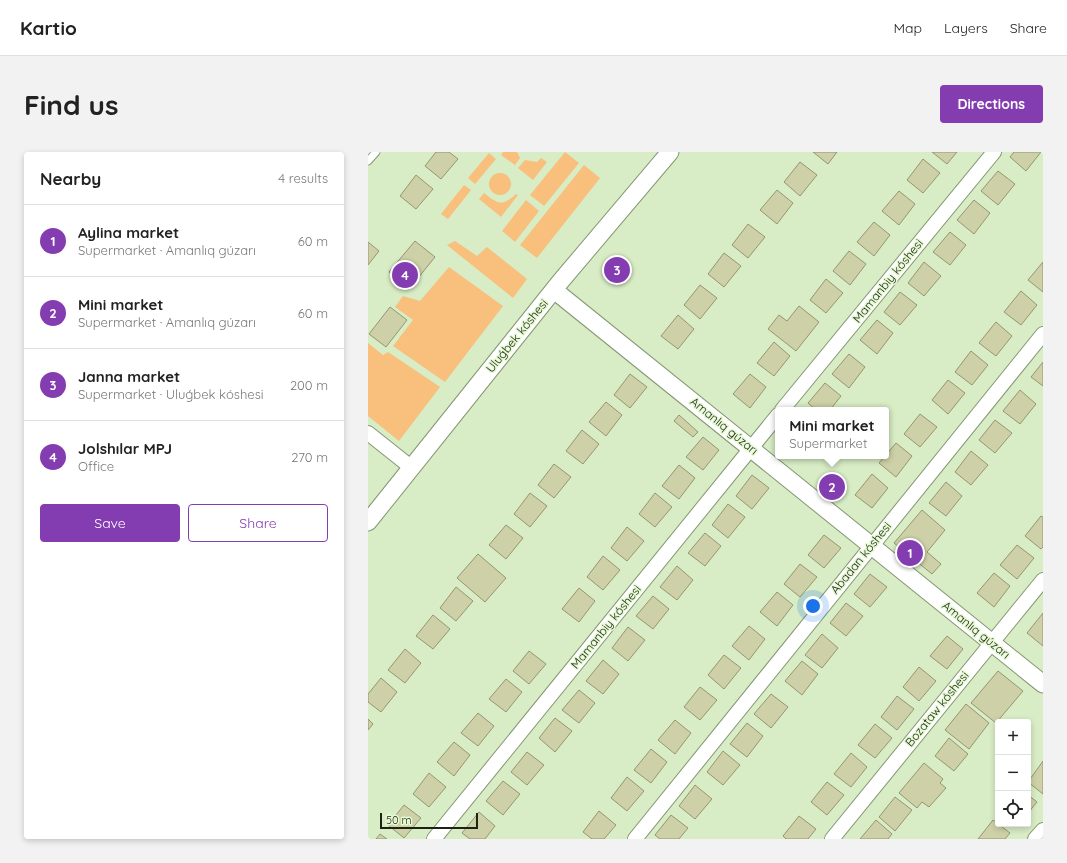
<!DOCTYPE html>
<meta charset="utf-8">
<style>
:root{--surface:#fff;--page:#f2f2f2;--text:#222;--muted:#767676;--line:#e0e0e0;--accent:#843db1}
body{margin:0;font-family:Quicksand,sans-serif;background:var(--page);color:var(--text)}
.controls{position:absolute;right:12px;bottom:12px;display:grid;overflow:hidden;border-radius:4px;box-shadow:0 2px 6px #0003}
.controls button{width:36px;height:36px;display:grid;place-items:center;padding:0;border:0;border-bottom:1px solid var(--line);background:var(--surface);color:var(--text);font:20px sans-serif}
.scale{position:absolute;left:12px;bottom:10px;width:98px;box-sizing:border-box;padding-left:4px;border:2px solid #1c2315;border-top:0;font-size:11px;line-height:14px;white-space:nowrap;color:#1c2315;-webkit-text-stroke:3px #e5f9d2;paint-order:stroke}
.you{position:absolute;left:445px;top:454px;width:14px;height:14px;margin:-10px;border:3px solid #fff;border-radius:50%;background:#1a73e8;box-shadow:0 0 0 6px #1a73e833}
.badge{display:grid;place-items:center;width:26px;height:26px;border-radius:50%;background:var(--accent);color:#fff;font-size:13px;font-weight:700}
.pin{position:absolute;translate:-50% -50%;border:2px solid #fff;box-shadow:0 1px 4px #0006}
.popup{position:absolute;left:407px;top:255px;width:114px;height:52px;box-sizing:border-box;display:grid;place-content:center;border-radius:4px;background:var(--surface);filter:drop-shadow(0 1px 3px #0005);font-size:13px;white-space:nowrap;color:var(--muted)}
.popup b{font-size:15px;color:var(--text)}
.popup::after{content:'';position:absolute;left:50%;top:100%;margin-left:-8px;border:8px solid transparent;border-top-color:var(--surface)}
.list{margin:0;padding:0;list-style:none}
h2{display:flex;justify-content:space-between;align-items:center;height:52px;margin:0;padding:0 16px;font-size:17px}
h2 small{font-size:13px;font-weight:400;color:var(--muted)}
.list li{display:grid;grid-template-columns:26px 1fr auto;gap:12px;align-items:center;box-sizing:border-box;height:72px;padding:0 16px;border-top:1px solid var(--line)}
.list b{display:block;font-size:15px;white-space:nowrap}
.list p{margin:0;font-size:13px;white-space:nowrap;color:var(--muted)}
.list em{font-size:13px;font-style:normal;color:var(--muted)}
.actions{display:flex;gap:8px;padding:12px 16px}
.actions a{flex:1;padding:9px 0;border:1px solid var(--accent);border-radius:4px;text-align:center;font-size:14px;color:var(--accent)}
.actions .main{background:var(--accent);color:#fff}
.icon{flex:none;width:22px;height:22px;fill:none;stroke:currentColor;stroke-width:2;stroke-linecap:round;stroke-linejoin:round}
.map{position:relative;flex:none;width:675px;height:687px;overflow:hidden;border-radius:4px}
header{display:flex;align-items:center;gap:24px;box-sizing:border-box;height:56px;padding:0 20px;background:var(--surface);border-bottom:1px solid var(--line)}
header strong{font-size:19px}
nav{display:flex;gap:22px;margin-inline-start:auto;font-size:14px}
.intro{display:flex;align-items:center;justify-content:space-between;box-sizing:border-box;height:96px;padding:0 24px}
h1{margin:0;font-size:28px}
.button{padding:10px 18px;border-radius:4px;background:var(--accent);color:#fff;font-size:14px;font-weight:700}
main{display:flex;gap:24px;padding:0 24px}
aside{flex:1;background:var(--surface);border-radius:4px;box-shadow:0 2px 6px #0003}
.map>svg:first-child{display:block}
.green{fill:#f8bf7d}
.building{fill:#ced0a7;stroke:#95966f}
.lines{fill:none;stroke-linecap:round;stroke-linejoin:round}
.service-casing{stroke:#859773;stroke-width:9}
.minor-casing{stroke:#859773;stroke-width:16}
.tertiary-casing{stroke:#859773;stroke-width:19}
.service{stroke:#fff;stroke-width:7}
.minor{stroke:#fff;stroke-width:14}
.tertiary{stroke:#fff;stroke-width:17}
.labels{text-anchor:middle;stroke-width:3;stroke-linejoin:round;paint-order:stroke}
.street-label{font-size:12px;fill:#1c2315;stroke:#e5f9d2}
</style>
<header>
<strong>Kartio</strong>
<nav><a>Map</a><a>Layers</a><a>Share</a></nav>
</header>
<div class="intro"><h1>Find us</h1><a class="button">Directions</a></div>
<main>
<aside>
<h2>Nearby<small>4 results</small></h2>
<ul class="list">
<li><span class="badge">1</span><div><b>Aylina market</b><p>Supermarket · Amanlıq gúzarı</p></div><em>60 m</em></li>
<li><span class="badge">2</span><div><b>Mini market</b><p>Supermarket · Amanlıq gúzarı</p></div><em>60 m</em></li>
<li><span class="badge">3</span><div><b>Janna market</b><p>Supermarket · Uluǵbek kóshesi</p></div><em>200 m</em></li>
<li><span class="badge">4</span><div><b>Jolshılar MPJ</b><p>Office</p></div><em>270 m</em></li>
</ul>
<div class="actions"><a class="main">Save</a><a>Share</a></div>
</aside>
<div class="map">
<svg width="675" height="687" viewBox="0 0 675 687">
<rect width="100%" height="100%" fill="#d8ecc5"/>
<!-- green -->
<path class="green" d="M135,0H149L152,6L147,13L133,3Z
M197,0L211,11L176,54L162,43Z
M121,1L128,7L107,32L100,26Z
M173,6L179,10L165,28L150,16L157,8L169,10Z
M216,13L232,26L169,106L152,93Z
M121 32a11 11 0 1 1 22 0a11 11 0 1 1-22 0Z
M96,33L103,38L80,67L73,62Z
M116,41C130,52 134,55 148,42L150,43L133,65L111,47Z
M158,48L171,59L147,90L134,79Z
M87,89L109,104L119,95L159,127L145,146L79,93Z
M81,115L135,154L77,230L25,194L45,168L27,155L35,144L52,149Z
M0,191L15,203L20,200L72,235L31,289L0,264Z"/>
<!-- building -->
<path class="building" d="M68,0H81L90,7L73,27L57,14Z
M445,0H469L460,12Z
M564,0H589L579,12Z
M646,0H673L658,19L642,5Z
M555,7L572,21L555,41L539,28Z
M432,10L449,23L432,44L416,30Z
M630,19L647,32L630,53L613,39Z
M48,23L65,37L48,57L32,44Z
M409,38L425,51L409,72L392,58Z
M531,39L547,52L531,73L514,59Z
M606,48L622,61L606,82L589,68Z
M506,70L522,83L506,104L489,90Z
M380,72L397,85L380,106L364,93Z
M582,80L598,93L582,113L565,100Z
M47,89L67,105L42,136L21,120Z
M0,90L11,99L0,113Z
M481,99L498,112L482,133L465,119Z
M356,101L373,114L356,135L340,122Z
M556,110L573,124L556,144L540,131Z
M675,110V140L660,128Z
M458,127L475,141L458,161L442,148Z
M332,133L349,146L332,167L316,153Z
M653,139L669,153L653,173L636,160Z
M532,140L549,153L532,173L516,160Z
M431,154L451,170L428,199L400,177L411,163L419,169Z
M22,155L39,168L18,195L1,182Z
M310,163L326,177L310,197L293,184Z
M509,168L525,181L509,202L492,188Z
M628,170L644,184L628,204L611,191Z
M406,190L422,204L406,224L389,211Z
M603,199L620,213L604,233L587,220Z
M481,202L497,215L481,236L464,222Z
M675,210V234L663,225Z
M262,222L279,235L262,256L246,243Z
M382,222L398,235L382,256L365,242Z
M580,228L597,241L580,262L564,248Z
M457,231L473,244L462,258H448L440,251Z
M652,238L668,252L652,272L635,259Z
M238,250L254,263L238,284L221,270Z
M552,262L569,275L552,295L536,282Z
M311,263L330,280L325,285L306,269Z
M627,268L644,281L627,301L611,288Z
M214,278L231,292L215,312L198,299Z
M335,285L351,298L335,318L318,305Z
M528,291L544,304L528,325L511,311Z
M603,299L620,313L603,333L587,320Z
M186,312L203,325L186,346L170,333Z
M311,313L327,326L311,347L294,334Z
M504,322L520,336L504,356L487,343Z
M384,323L401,336L384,357L368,344Z
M459,323L478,339L471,347L452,331Z
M578,330L594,344L578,364L561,351Z
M162,341L179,354L162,375L146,362Z
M287,341L304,355L287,375L271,362Z
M360,352L377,365L360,386L344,373Z
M554,358L577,378L559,400L573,412L564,422L526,391Z
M673,364L675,365V395L673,397L657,384Z
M138,373L155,386L138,407L121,393Z
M259,375L276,389L259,409L243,396Z
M337,381L353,394L337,414L320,401Z
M456,383L473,396L456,416L440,403Z
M649,393L666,406L649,427L632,413Z
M110,402L138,426L117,450L89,426Z
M235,404L252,418L235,438L219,425Z
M432,412L449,425L432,445L416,432Z
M309,414L325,428L309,448L292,435Z
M626,421L642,434L626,455L609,441Z
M502,422L519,435L502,455L486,442Z
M88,435L105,449L88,469L72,456Z
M211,436L227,449L211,470L194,457Z
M409,440L425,453L409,474L392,460Z
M285,444L301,457L285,477L268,464Z
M478,451L495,464L478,484L462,471Z
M675,461V494L659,481Z
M65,463L82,477L65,497L48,484Z
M381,474L397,487L381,508L364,494Z
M260,475L277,488L260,509L244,496Z
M454,482L470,496L454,516L437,503Z
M579,484L595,497L579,517L562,504Z
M37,497L53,511L37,531L20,518Z
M161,499L178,512L161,532L145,519Z
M356,503L373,516L356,537L340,523Z
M235,508L251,522L235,542L218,529Z
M434,509L450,522L434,543L417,529Z
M551,515L568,529L551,549L535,535Z
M630,519L655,539L628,571L603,551Z
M13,526L29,540L13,560L0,550V542Z
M138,527L154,540L138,560L121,547Z
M332,535L349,548L332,568L316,555Z
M211,538L227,551L211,571L194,558Z
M403,542L420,555L403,576L386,562Z
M529,544L546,557L529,578L513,565Z
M598,552L621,571L601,597L577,578Z
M110,561L126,574L110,594L93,581Z
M187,566L204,579L187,600L171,586Z
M0,567L5,572L0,578Z
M307,568L323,581L307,602L290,588Z
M379,571L395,584L379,605L362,592Z
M507,572L524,586L507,606L490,593Z
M581,586L600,602L586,619L567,604Z
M86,590L102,603L86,624L69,610Z
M283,597L299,610L283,631L266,618Z
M355,599L372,613L355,633L339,620Z
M159,600L176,613L159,633L143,620Z
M483,601L499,615L483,635L466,622Z
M675,609V642L660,630Z
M556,611L575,627L572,631L578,636L561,655L554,650L549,656L531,641Z
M61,621L78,635L61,655L45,642Z
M259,625L276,639L259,659L243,646Z
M135,629L152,642L135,663L118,649Z
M459,630L476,643L459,663L443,650Z
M327,633L344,647L327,667L311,654Z
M660,643L669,650L660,661Z
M527,645L544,658L527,679L511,665Z
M36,653L53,666L36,686L20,673Z
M231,659L248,673L236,687H224L215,680Z
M111,660L127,674L117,687H102L94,681Z
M303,663L320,676L311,687H292L287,683Z
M431,664L448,677L440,687H418L415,684Z
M508,668L524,682L520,687H492Z
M625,668L642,681L637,687H610Z
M12,682L19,687H8Z"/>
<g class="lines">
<defs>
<path id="service" d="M0,9L8,0"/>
<path id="minor" d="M414,258L626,0
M0,281L44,316
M66,687L410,263
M267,687L675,182
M464,687L675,428
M667,687L675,678"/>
<path id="tertiary" d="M186,138L675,532
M0,370L192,130L302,0"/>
</defs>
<!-- service casing -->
<use href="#service" class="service-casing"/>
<!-- minor casing -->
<use href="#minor" class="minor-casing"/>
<!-- tertiary casing -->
<use href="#tertiary" class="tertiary-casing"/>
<!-- service -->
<use href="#service" class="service"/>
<!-- minor -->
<use href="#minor" class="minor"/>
<!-- tertiary -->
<use href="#tertiary" class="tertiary"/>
</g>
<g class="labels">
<!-- street labels -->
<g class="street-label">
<text transform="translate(520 129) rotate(-51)" y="4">Mamanbiy kóshesi</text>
<text transform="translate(149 184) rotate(-51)" y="4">Uluǵbek kóshesi</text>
<text transform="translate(356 274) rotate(39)" y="4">Amanlıq gúzarı</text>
<text transform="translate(493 406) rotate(-51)" y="4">Abadan kóshesi</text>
<text transform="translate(238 475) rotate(-51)" y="4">Mamanbiy kóshesi</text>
<text transform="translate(608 478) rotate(39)" y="4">Amanlıq gúzarı</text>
<text transform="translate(569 557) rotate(-51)" y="4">Bozataw kóshesi</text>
</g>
</g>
</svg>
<div class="controls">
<button>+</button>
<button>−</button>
<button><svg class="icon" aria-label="locate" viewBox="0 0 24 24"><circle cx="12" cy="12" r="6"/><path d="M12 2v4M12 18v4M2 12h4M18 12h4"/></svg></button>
</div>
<div class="scale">50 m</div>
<div class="you"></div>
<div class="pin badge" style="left:542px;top:401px">1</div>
<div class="pin badge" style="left:464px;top:335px">2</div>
<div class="popup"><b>Mini market</b>Supermarket</div>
<div class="pin badge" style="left:249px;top:118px">3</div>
<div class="pin badge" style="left:37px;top:123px">4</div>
</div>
</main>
